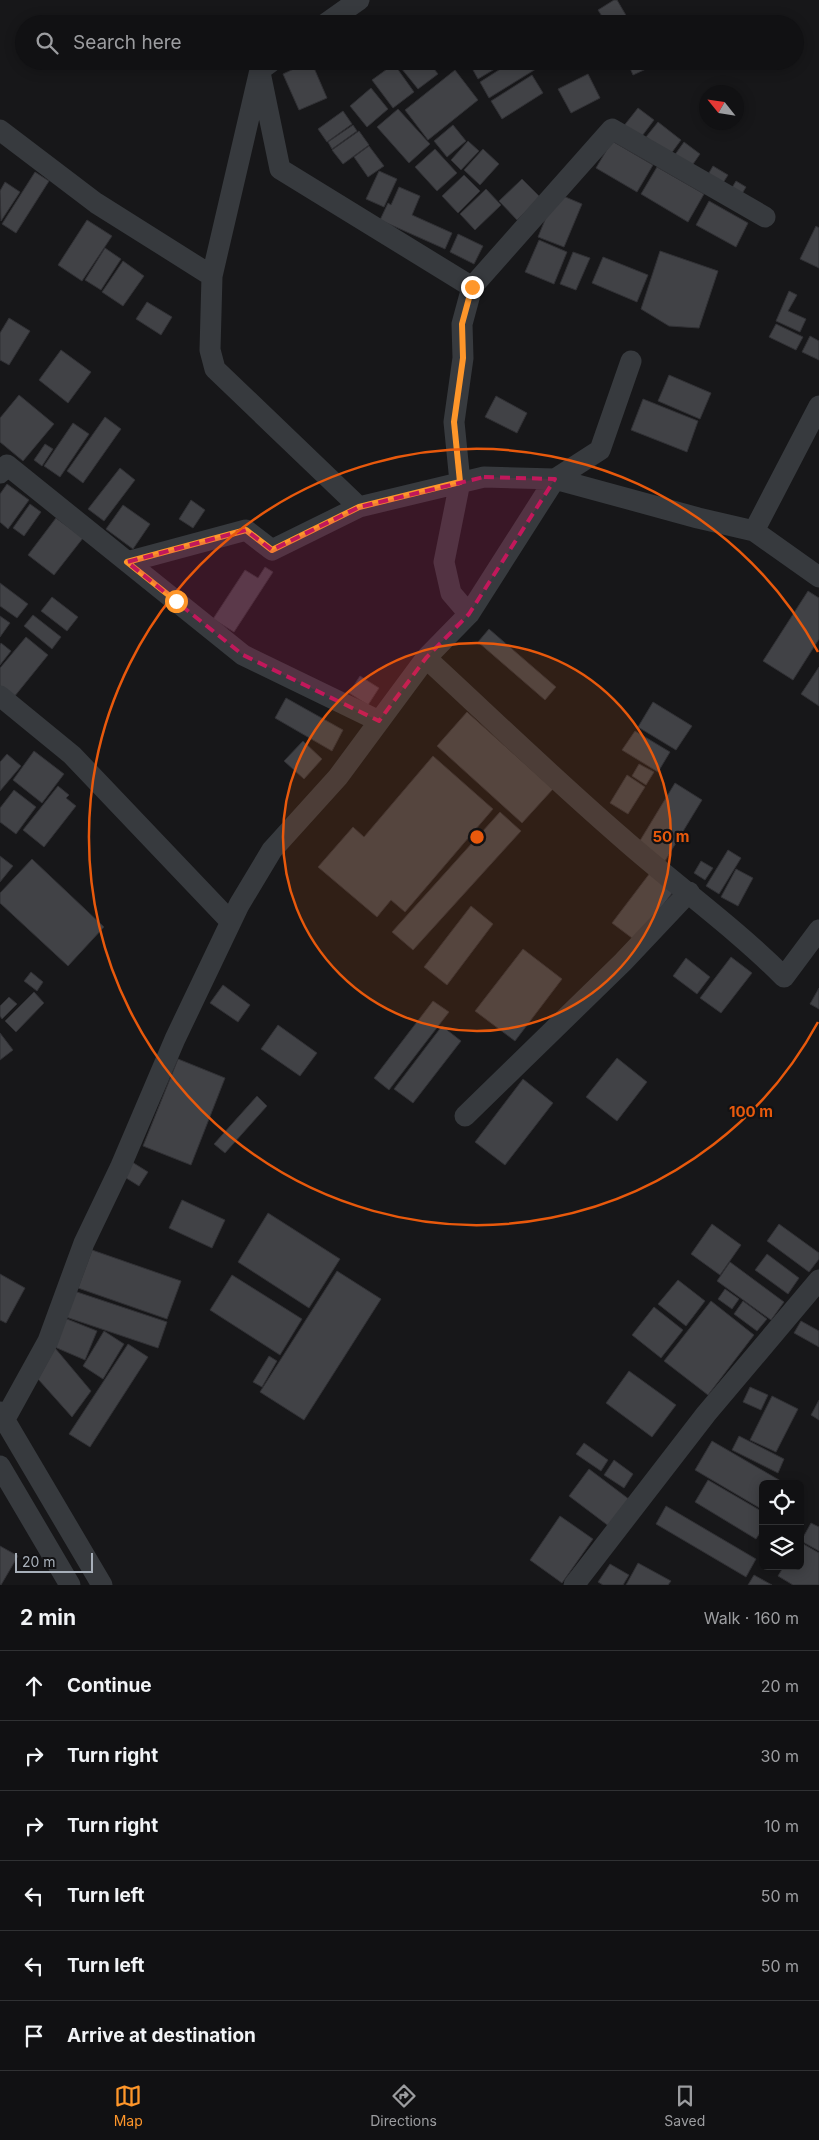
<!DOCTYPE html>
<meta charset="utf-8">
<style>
:root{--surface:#111113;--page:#1a1a1c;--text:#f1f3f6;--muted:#9c9da0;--line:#303133;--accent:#fe962a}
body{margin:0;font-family:Inter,sans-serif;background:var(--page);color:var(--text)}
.controls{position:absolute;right:15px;bottom:15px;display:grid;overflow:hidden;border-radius:8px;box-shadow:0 2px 12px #0003}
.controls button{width:45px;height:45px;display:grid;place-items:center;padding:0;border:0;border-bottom:1px solid var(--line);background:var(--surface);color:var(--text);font:25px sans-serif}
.compass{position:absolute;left:699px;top:85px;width:45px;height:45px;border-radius:50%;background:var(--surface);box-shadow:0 2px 12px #0003;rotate:300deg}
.scale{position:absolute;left:15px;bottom:12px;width:78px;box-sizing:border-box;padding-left:5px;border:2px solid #a8b0ba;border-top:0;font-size:14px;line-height:18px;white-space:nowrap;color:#a8b0ba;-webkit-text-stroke:4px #121214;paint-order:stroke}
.stop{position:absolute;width:15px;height:15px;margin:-11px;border:4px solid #fe962a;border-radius:50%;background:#fff}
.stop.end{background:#fe962a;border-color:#fff;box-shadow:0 1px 5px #0008}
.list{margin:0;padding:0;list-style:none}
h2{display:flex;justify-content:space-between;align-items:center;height:65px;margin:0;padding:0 20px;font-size:21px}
h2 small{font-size:16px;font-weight:400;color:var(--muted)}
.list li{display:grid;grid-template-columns:32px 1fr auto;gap:15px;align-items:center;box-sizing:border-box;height:70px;padding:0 20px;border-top:1px solid var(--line)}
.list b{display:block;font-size:19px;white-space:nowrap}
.list em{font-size:16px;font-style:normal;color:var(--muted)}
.icon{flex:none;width:28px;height:28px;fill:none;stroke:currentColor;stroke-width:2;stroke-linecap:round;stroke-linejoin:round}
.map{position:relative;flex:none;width:819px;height:1585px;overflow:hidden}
.search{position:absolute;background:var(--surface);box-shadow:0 2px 12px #0003;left:15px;right:15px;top:15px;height:55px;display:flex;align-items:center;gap:12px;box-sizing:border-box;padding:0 18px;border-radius:28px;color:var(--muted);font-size:19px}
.sheet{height:485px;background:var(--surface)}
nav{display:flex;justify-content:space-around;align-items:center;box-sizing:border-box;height:70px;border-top:1px solid var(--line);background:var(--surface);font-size:14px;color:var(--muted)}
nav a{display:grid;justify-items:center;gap:2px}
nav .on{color:var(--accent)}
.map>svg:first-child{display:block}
.building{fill:#414246;stroke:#313135}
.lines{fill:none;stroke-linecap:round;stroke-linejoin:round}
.street{stroke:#373a3e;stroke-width:21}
.route{stroke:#fe962a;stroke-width:6}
.marked{fill:#c2185b;fill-opacity:0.2;stroke:#c2185b;stroke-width:4;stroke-dasharray:10 6;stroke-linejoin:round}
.ring{fill:none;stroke:#e8590c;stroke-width:2.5}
.centre{fill:#e8590c;stroke:#121214;stroke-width:2.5}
.ring-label{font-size:15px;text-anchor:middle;font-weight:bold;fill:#e8590c;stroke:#121214;stroke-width:4.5;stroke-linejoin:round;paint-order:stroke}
</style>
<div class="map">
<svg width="819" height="1585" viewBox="0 0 819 1585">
<rect width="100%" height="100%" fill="#171719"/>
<!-- building -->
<path class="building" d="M614,0H617L627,17L615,24H607L598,10Z
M311,61L327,98L299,110L283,74Z
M399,61H428L438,74L418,89L397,63Z
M468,61H508L478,79Z
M513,61H542L544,64L489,98L480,82Z
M627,61H658L659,63L633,75Z
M394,64L414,92L393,108L372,80Z
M455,70L478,100L428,140L405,110Z
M588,74L600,98L571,113L558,89Z
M532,75L543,93L502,119L491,101Z
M371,88L388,109L367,127L350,106Z
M638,108L654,120L639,140L623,127Z
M398,109L430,144L409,163L377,127Z
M343,111L352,124L327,142L318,129Z
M658,122L681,140L670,155L646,137Z
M353,125L357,131L332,149L328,142Z
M453,125L466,141L447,157L434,141Z
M359,131L369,145L343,164L332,150Z
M468,141L479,151L461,170L451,160Z
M612,141L653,165L637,192L596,168Z
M684,142L700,154L691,167L674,156Z
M369,146L384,166L368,177L354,157Z
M435,149L457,173L437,191L415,167Z
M483,149L499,164L480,185L464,170Z
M713,166L728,175L721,186L706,178Z
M657,167L704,194L688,222L641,194Z
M379,171L397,179L384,207L366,199Z
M35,172L49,181L16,233L2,224Z
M464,175L480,191L458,213L442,196Z
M522,179L540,197L517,220L499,201Z
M736,181L746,187L740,197L730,191Z
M5,182L20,192L1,221L0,191Z
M399,187L420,196L412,215L452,233L445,249L380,220L388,203L391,205Z
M486,189L501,205L475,230L460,214Z
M556,193L582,204L564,247L538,237Z
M709,201L748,223L736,247L696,225Z
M87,220L112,236L82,281L58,265Z
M816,226L819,228V268L800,259Z
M458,234L483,246L474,264L450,252Z
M539,240L567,252L554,284L525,272Z
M105,248L121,259L101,290L85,280Z
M660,251L718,271L699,328L669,326L641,309Z
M573,252L590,258L576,290L560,284Z
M603,257L648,275L637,302L592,283Z
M123,261L144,276L123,306L102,292Z
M789,291L797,295L788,311L806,319L800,332L776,321Z
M147,302L172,317L161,335L136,319Z
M9,318L30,331L9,365L0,360V333Z
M776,324L803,337L796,350L769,337Z
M810,336L819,341V360L802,352Z
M61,350L91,372L68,403L39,380Z
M669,375L711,393L700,419L658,401Z
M19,395L54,424L23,461L0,442V418Z
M496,396L527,413L517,433L485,417Z
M643,399L698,421L687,452L631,430Z
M105,417L121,429L83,483L67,471Z
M73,423L89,434L60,477L44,466Z
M45,444L53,449L42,466L34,460Z
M120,468L135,480L104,521L88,509Z
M7,484L29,500L8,529L0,522V494Z
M191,500L205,510L193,528L179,519Z
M30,504L41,512L24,536L13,528Z
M123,505L150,524L133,549L106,529Z
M56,518L83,538L54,575L28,555Z
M265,567L273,572L234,632L213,619L245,570L258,578Z
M0,583L28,604L17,618L0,606Z
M808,591L819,598V639L793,680L763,661Z
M52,597L78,617L67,631L41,611Z
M33,615L61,637L52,649L24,626Z
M0,616L10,623L0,637Z
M489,629L556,687L545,700L478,642Z
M26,637L48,655L14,697L0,686V668Z
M1,643L11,651L0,665V645Z
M819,667V706L801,694Z
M360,676L379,688L368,705L349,693Z
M286,698L343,730L332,751L275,718Z
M653,702L692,726L676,750L638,727Z
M467,712L553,789L522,823L437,746Z
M635,731L670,752L658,772L622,750Z
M303,741L322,759L304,779L284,761Z
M34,751L64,774L42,803L13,780Z
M7,754L21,766L0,791V762Z
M433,756L493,809L405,912L391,900L377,917L318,867L353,827L364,837Z
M639,764L654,772L646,785L632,776Z
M627,775L645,787L628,814L610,803Z
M675,783L702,800L665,861L638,844Z
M58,786L69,795L66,798L76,806L44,847L23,830Z
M14,790L36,807L16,834L0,822V808Z
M500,812L521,831L413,950L392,932Z
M728,850L741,858L719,894L706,886Z
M0,856L13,866L0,882Z
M32,859L104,927L68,966L0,903V893Z
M701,861L713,868L705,880L694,873Z
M736,869L753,878L738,906L721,897Z
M650,873L673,892L636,941L612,923Z
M471,906L493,924L447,985L424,967Z
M523,949L562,979L515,1041L475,1011Z
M731,957L752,973L721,1013L700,998Z
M686,958L710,977L697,994L673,976Z
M31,972L43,982L37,991L24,981Z
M223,985L250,1005L238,1022L210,1003Z
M819,988V1009L810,1004Z
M34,992L44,1003L16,1032L5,1021Z
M9,997L17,1004L2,1019L0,1016V1006Z
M433,1001L449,1012L389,1090L374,1078Z
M278,1025L317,1053L300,1076L261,1049Z
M442,1026L461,1041L413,1103L394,1089Z
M0,1033L13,1050L0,1060Z
M617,1058L647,1082L617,1121L586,1097Z
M178,1059L225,1078L191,1165L143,1146Z
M523,1079L553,1103L505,1165L475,1142Z
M257,1096L267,1106L225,1153L214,1144Z
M132,1162L148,1172L139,1186L123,1176Z
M182,1200L225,1220L212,1248L169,1228Z
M268,1213L340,1259L309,1308L238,1262Z
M712,1224L741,1245L720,1275L691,1254Z
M779,1224L819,1253V1259L809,1272L767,1241Z
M92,1250L181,1281L167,1319L78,1288Z
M767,1254L799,1278L788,1294L755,1270Z
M730,1262L784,1302L771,1320L717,1281Z
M337,1271L381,1299L304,1420L260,1392Z
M0,1274L25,1288L6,1323L0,1320Z
M232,1275L302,1319L280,1355L210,1310Z
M678,1280L705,1301L686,1326L658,1304Z
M725,1289L739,1299L732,1309L718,1299Z
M74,1291L167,1322L158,1348L66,1317Z
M711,1301L754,1335L708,1395L664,1361Z
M743,1301L767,1319L757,1331L734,1314Z
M654,1307L683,1330L661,1358L632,1335Z
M62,1317L97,1331L85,1360L50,1345Z
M801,1321L819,1331V1347L794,1333Z
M104,1331L124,1344L103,1379L83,1366Z
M128,1344L148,1357L90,1447L69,1434Z
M55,1348L91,1391L72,1417L38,1379Z
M269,1356L277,1361L262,1387L253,1382Z
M629,1371L676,1405L652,1437L606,1403Z
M750,1387L768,1395L761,1410L743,1402Z
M772,1396L798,1409L776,1452L750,1440Z
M819,1400V1420L811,1415Z
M739,1436L784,1459L778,1473L732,1450Z
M712,1441L786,1484H763V1510L695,1470Z
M584,1443L608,1460L601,1471L576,1454Z
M614,1460L633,1474L624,1488L604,1475Z
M589,1469L634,1503L614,1530L569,1496Z
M708,1480L763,1512V1528L756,1539L695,1502Z
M666,1506L756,1559L746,1577L656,1524Z
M560,1516L593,1539L562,1583L530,1560Z
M811,1523L819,1527V1551L801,1541Z
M800,1542L819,1553V1585H793L778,1576L784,1566H800Z
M0,1546L18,1556L1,1585H0Z
M638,1563L671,1581L668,1585H626Z
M610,1564L629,1575L623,1585H603L598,1582Z
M754,1575L772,1585H748Z"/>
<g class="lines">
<!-- street -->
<path class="street" d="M325,24L359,0
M272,61L260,70L212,276L210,350L215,369L359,507L484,477L555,479L600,450L631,361
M261,77L280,169L472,287
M0,130L96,203L212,276
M0,473L7,465L243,655L379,721
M754,531L819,406
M127,562L246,530L272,550L359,507
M469,614L451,593L444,562L460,482L454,422L463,358L462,324L472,287L612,129L765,217
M426,658C491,718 554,779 621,837C675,885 733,926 784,977L819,930
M0,696L72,755L231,922
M465,1116L623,962L689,892
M0,1412L102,1585
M5,1419L48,1341L84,1243L120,1168L175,1039L239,905L272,850L338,777L426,658L469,614L555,479L698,518L754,531L819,577
M0,1466L70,1585
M574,1585L706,1414L819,1280"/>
</g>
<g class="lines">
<!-- route -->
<path class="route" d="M176,601L127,562L246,530L272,550L359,507L460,482L454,422L463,358L462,324L472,287"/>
</g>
<!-- marked area -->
<path class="marked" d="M484,477L555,479L469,614L426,658L379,721L243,655L127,562L246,530L272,550L359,507Z"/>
<!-- distance rings -->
<circle cx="477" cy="837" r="194" fill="#e8590c" fill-opacity=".12"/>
<g class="ring">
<circle cx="477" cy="837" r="194"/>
<path d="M818 1022A388 388 0 1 1 818 652"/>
</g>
<circle cx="477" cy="837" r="8" class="centre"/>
<g class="ring-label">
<text x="671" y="842">50 m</text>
<text x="751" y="1117">100 m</text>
</g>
</svg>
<div class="controls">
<button><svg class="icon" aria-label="locate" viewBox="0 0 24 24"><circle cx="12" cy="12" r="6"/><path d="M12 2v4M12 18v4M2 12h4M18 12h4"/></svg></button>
<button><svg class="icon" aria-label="layers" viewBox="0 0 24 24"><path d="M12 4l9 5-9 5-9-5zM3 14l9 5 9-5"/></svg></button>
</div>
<svg class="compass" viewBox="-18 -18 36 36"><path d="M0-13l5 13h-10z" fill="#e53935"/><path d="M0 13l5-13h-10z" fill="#9c9da0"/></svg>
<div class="scale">20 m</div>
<div class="stop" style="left:176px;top:601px"></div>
<div class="stop end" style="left:472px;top:287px"></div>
<div class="search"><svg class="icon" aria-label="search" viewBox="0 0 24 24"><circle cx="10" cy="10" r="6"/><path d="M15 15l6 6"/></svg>Search here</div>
</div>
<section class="sheet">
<h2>2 min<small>Walk · 160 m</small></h2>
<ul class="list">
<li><svg class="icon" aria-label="ahead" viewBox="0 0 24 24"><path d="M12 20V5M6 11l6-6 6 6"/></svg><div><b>Continue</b></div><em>20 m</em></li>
<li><svg class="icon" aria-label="right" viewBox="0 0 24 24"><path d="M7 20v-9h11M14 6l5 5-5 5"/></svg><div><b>Turn right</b></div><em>30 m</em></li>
<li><svg class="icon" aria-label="right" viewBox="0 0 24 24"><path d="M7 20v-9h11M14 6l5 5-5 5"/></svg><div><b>Turn right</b></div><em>10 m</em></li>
<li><svg class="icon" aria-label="left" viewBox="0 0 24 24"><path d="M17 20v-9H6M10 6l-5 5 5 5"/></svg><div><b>Turn left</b></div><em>50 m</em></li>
<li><svg class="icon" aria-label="left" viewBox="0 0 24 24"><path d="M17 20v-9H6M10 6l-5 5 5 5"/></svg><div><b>Turn left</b></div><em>50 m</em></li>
<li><svg class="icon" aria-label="arrive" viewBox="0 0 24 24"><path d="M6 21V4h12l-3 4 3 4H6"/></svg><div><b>Arrive at destination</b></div></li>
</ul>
</section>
<nav>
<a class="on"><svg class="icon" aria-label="map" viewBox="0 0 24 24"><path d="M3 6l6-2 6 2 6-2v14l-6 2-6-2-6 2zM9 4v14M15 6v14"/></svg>Map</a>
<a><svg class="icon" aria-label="directions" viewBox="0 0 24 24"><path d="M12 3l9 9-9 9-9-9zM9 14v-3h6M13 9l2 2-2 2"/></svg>Directions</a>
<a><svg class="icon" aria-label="saved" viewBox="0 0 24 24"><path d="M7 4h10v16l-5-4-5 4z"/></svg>Saved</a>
</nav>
